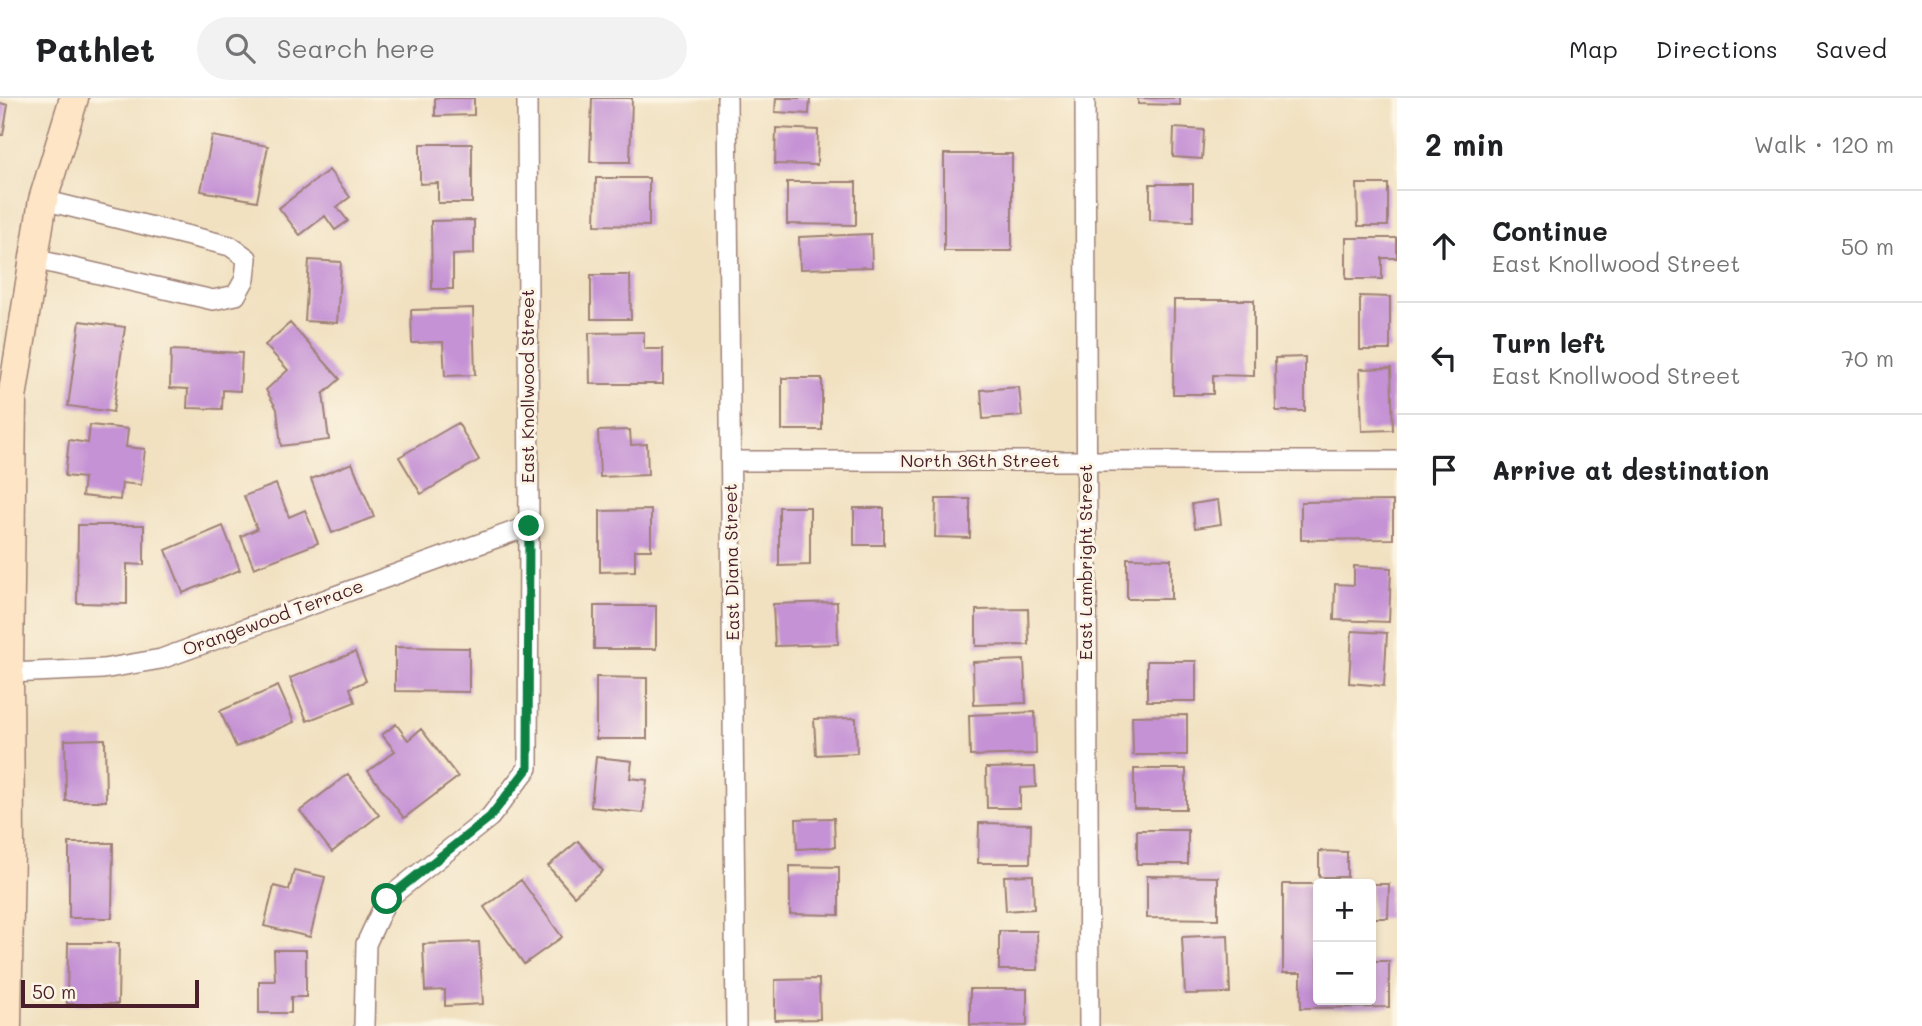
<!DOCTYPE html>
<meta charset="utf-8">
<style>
:root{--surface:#fff;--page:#f2f2f2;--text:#202124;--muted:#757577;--line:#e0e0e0}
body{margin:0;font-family:Mali,sans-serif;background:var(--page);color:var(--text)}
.controls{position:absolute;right:21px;bottom:21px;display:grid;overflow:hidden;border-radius:7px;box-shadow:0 4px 10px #0003}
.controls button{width:63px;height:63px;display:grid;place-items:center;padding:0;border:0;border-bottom:2px solid var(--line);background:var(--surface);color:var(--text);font:35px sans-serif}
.scale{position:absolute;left:21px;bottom:18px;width:178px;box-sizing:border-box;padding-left:7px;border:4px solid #4a1f2b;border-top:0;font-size:19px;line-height:24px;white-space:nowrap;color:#4a1f2b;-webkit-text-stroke:5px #fcf5e5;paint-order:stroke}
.stop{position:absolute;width:21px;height:21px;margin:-16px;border:5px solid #0b8043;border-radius:50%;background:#fff}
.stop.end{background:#0b8043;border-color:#fff;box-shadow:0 2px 7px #0008}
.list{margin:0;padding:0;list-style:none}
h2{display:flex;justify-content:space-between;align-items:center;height:91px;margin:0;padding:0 28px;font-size:30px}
h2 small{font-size:23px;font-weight:400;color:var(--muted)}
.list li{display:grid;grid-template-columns:46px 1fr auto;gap:21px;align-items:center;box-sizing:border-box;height:112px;padding:0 28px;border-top:2px solid var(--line)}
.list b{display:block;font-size:26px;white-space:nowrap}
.list p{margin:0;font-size:23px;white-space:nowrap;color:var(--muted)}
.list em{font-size:23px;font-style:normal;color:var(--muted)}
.icon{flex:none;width:38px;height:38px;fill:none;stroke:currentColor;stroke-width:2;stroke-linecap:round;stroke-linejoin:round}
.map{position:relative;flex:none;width:1397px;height:928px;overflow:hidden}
header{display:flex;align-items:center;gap:42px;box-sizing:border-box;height:98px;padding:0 35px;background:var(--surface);border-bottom:2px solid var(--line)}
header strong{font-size:33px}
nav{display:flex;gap:38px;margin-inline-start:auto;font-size:24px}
.search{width:490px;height:63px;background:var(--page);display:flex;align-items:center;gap:18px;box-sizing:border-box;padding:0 24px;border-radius:38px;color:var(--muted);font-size:26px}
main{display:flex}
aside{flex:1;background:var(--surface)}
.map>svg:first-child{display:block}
.building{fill:#c592d5}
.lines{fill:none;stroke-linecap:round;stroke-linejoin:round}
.street-casing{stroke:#9e8076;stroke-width:22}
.secondary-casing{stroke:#9e8076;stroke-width:31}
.street{stroke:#fff;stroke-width:19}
.secondary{stroke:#fde5c5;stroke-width:28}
.route{stroke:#0b8043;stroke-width:9}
.labels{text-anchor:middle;stroke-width:6;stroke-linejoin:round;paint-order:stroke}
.street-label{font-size:18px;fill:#4a1f2b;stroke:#fcf5e5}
</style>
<header>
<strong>Pathlet</strong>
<div class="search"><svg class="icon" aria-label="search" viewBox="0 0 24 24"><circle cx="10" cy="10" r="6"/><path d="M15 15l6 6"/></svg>Search here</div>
<nav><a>Map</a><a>Directions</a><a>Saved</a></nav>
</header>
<main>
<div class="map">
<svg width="1397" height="928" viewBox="0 0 1397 928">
<rect width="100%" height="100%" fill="#fcf5e5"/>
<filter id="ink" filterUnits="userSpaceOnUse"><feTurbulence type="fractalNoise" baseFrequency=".0143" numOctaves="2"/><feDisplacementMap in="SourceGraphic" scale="14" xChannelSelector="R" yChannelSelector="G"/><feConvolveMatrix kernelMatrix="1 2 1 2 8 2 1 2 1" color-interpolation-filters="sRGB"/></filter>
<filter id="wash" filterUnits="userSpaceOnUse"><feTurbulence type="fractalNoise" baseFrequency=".00686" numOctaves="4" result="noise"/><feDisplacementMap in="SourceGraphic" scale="28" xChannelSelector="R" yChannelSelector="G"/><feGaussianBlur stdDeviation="1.57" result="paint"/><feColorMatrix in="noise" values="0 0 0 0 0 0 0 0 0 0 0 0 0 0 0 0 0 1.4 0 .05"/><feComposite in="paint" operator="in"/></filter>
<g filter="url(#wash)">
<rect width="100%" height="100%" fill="#f1e1c1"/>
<g id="blocks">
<!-- building -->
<path class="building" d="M435,0H474V17L435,18Z
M592,0H632L630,64H590Z
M776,0H810L809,16L775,14Z
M1138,0H1180V7L1138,6Z
M0,5L8,7L3,37H0Z
M776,30L818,32L817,67L775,66Z
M1174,30L1204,32L1202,61L1173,59Z
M212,38L268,48L257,103L201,93Z
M420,46H472V105H438V85L420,86Z
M944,56H1012V153H944Z
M329,72L350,99L337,109L348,123L335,132L325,118L300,137L279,110Z
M596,80H649V128L595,127Z
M787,84H856V127L787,126Z
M1150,86H1193V123L1150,122Z
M1357,86H1388V128H1358Z
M474,122V156L453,157V191H432L431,123Z
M871,136L872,169L800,171L799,139Z
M1346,140H1397V160H1382V181H1346Z
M309,162L341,164L337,225L305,223Z
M591,177H630L631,221H591Z
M1360,198L1390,199V252H1360Z
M1174,202H1254V278L1213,277V296H1173Z
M473,210L475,277L445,278L443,244L412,245L411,212Z
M80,223L125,229L113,314L68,308Z
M290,225L340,281L323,296L329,342L281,348L277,311L266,292L288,272L265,247Z
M644,234V251H663V286H590L589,235Z
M171,252L242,255L240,293L223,292L222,311L187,310L188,291L170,290Z
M1305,259V313H1276L1275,260Z
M1391,270L1393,332L1362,333L1360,271Z
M782,280H822V332H782Z
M1019,289L1022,318L983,321L981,292Z
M458,325L479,362L421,396L399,359Z
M90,327L128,331L126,349L145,351L141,387L122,385L120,402L82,398L84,380L65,378L69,342L88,345Z
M630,332L631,347L647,346L648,377L600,379L598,333Z
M352,365L374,419L332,435L311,381Z
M276,386L289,419L305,412L318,445L254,470L241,438L257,431L244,398Z
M936,401H970V440L935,439Z
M1218,402L1221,426L1195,430L1192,406Z
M1393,403V441L1301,442V404Z
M779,409H810V467L779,468Z
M854,410H884V447H854Z
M651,412V452H635V473L600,474V413Z
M78,427H144V467L127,466V506L77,505Z
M223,428L240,472L183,495L166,452Z
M1127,460L1171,461V501H1127Z
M1354,468L1391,470L1389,524L1334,522L1335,486L1354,487Z
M837,504L838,546L775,548L773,506Z
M594,508H656V551H594Z
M1028,511L1029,547L976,548V512Z
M1352,533L1387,535L1384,588L1349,585Z
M395,549L469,550V594L395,593Z
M355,554L366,583L350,590L355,604L307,623L290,580Z
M1024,562L1026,605L974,607L973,564Z
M1147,563H1196V603H1147Z
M596,579L647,580V641H596Z
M278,588L294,624L236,649L220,613Z
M1035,614L1036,656L970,658L969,617Z
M1187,617V657H1133L1132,618Z
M856,620L857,655L816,657L814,621Z
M396,626L408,642L421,631L458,679L404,720L368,673L395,653L382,637Z
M105,641L106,703H66L65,642Z
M596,659L632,663L630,680L647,682L643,715L591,709Z
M1035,669L1036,689L1020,690V710H987L986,670Z
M1134,671H1186V711H1134Z
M348,676L379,717L332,754L300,713Z
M834,720L835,749L797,751L796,721Z
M979,725L1031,726L1030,765H978Z
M1137,732H1188V766H1137Z
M578,743L603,773L574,798L548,768Z
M69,745H113L112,820H69Z
M1319,753L1347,754V779H1319Z
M790,768L839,769V817L790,816Z
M294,772L325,779L310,839L264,828L274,788L289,792Z
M1033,777L1034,811L1006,813L1004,778Z
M1147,778L1218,779V821L1147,820Z
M521,782L562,839L524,866L484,809Z
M1283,786H1318V902H1371V863H1389V909L1301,910V875H1283Z
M1371,786H1389L1388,820H1371Z
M999,833H1037L1038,872H999Z
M1228,837L1230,895L1185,896L1182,839Z
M479,844L483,906L445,908V892L425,893L423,846Z
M68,845H119L118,906H67Z
M274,852H306V899H291V915H259V883H275Z
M819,881L820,921L775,922V882Z
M970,891H1027V928L970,927Z"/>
</g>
</g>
<g filter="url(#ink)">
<use href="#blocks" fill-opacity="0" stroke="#9e8076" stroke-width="2"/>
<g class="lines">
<defs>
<path id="street" d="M727,0L736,928
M1085,0L1089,928
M34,161L213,202L236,197L245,181L247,160L230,148L43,102
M731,363H1397
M9,575L103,571L161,561L529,428
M364,928L366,846L387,801L490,719L528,670L529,428L527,0"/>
<path id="secondary" d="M7,928L10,750L9,575L12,300L43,102L74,0"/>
</defs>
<!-- street casing -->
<use href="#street" class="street-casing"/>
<!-- secondary casing -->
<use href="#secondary" class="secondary-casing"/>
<!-- street -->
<use href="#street" class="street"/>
<!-- secondary -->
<use href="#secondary" class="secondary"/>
</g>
</g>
<g class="lines" filter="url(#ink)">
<!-- route -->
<path class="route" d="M387,801L490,719L528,670L529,428"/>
</g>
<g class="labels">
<!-- street labels -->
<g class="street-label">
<text transform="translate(528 288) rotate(-90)" y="6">East Knollwood Street</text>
<text x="980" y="369">North 36th Street</text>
<text transform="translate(732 464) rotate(-91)" y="6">East Diana Street</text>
<text transform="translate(1086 464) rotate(-90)" y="6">East Lambright Street</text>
<text transform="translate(273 520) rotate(-20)" y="6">Orangewood Terrace</text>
</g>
</g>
</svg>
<div class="controls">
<button>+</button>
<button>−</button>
</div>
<div class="scale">50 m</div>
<div class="stop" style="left:387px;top:801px"></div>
<div class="stop end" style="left:529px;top:428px"></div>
</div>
<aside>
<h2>2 min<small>Walk · 120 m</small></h2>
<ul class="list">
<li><svg class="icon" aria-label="ahead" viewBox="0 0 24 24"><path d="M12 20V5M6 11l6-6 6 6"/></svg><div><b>Continue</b><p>East Knollwood Street</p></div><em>50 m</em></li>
<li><svg class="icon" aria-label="left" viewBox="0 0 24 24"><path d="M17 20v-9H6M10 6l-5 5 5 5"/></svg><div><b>Turn left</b><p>East Knollwood Street</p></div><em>70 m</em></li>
<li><svg class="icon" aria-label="arrive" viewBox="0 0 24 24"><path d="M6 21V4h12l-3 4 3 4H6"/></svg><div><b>Arrive at destination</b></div></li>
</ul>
</aside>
</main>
